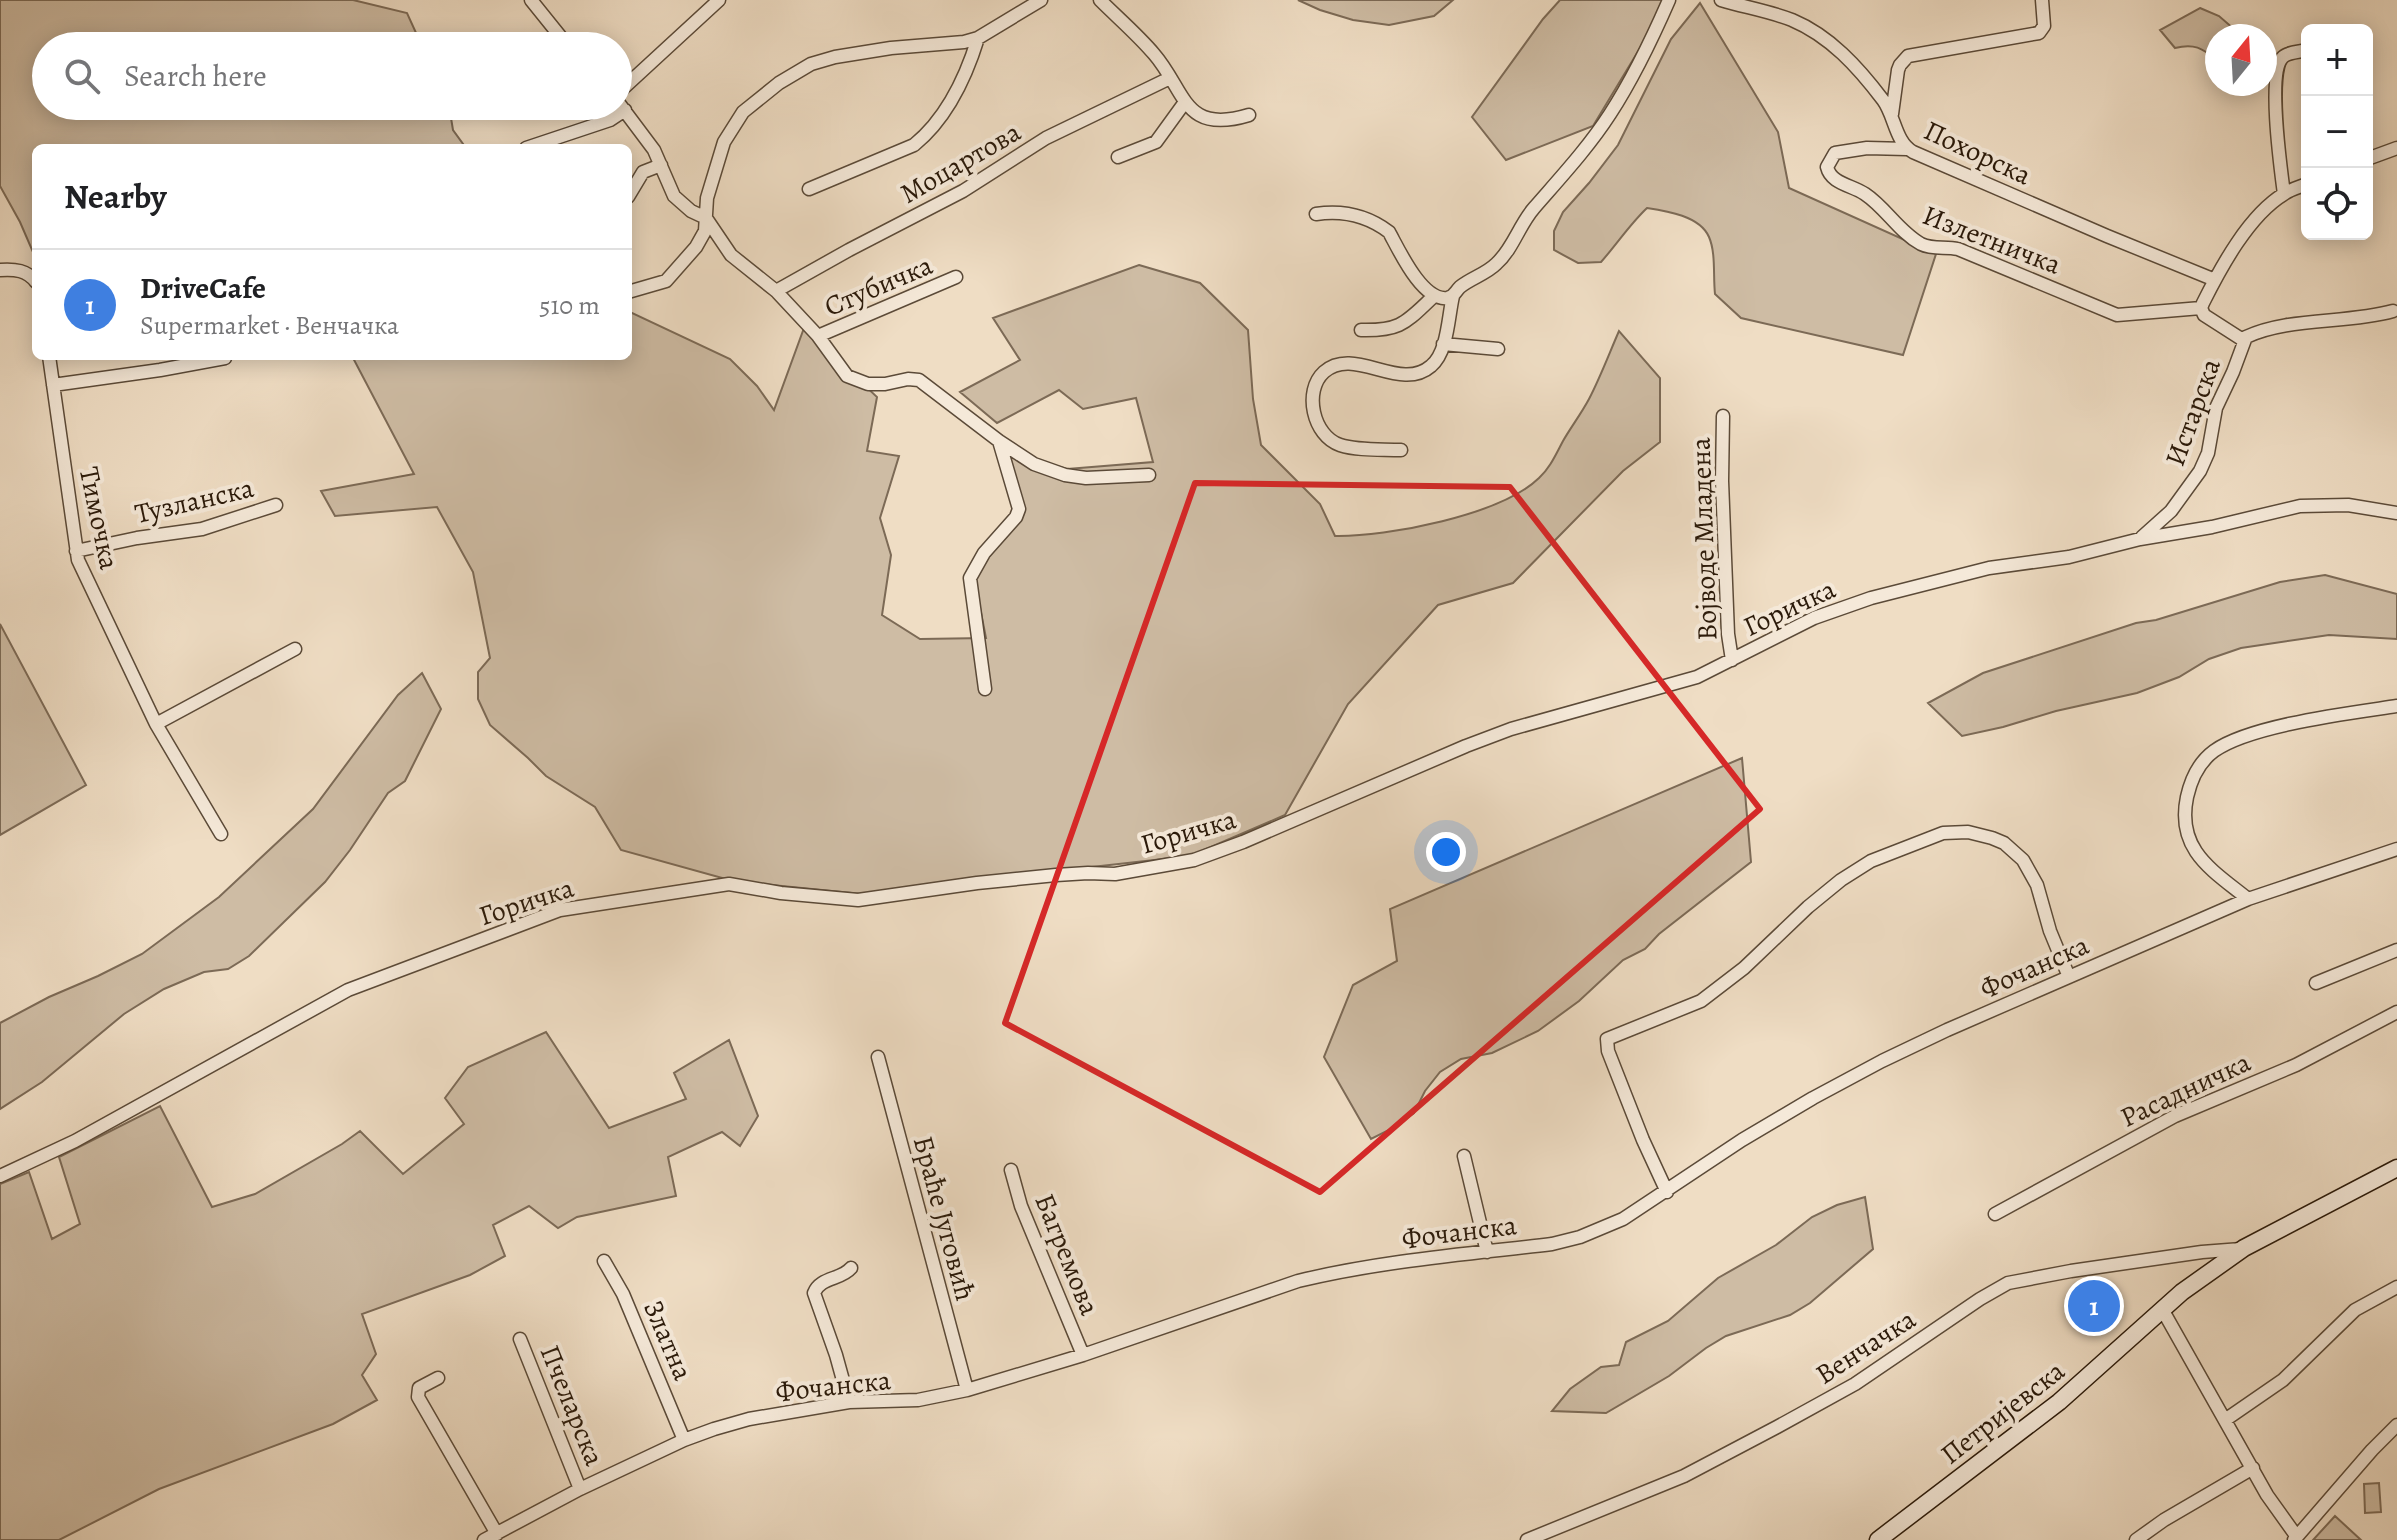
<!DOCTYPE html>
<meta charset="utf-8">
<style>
:root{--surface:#fff;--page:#f6f6f6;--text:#202124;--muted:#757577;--line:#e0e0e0;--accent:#0b8043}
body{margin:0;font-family:Alegreya,serif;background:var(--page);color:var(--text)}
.controls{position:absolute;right:24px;top:24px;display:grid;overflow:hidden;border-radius:12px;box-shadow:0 4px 20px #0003}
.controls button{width:72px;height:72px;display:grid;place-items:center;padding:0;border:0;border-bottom:2px solid var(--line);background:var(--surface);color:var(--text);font:40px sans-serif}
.compass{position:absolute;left:2205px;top:24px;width:72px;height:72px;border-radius:50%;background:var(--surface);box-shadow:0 4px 20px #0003;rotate:18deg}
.you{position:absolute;left:1446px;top:852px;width:28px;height:28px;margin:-20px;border:6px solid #fff;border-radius:50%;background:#1a73e8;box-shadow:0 0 0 12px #1a73e833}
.badge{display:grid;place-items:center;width:52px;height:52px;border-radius:50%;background:var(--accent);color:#fff;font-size:26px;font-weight:700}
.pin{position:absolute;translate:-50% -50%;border:4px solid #fff;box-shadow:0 2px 8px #0006}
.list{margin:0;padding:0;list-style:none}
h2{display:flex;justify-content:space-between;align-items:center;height:104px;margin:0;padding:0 32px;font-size:34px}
h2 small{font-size:26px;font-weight:400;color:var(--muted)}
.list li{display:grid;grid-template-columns:52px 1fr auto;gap:24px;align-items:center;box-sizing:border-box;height:112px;padding:0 32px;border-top:2px solid var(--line)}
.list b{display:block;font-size:30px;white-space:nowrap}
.list p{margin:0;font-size:26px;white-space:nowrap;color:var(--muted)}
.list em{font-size:26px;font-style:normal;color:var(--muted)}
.icon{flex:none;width:44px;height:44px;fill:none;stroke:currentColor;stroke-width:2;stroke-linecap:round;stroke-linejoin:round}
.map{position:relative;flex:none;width:2397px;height:1540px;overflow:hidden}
.search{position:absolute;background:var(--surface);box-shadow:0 4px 20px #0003;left:32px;top:32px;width:600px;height:88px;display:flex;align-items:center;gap:20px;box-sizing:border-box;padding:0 28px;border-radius:44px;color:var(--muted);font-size:30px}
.panel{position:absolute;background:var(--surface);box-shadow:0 4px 20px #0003;left:32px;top:144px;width:600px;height:216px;border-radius:12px}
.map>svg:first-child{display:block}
.green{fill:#cebca4;stroke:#7c6a56;stroke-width:2}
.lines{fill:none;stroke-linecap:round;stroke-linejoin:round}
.street-casing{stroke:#5b4a38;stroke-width:15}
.secondary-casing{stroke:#2a1909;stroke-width:19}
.street{stroke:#f5e9d9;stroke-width:12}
.secondary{stroke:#f5e9d9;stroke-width:16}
.marked{fill:none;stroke:#d62828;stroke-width:6;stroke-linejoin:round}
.labels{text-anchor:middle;stroke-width:8;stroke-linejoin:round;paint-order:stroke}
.street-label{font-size:28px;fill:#2a1909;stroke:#f5e9d9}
</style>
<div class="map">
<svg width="2397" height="1540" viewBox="0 0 2397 1540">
<rect width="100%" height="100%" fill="#efddc4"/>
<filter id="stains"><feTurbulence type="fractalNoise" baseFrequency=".0025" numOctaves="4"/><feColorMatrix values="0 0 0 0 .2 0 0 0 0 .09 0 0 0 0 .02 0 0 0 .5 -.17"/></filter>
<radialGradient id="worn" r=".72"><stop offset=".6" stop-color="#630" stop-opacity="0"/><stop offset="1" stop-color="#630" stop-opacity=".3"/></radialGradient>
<!-- green -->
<path class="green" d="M0,0H353L407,13L422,46H46V106H449L453,130L466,148H36V259L20,222L0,186Z
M1298,0H1453L1434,16L1389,25L1353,20L1320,10Z
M1560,0H1665L1657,20L1593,126L1506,160L1472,117L1543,19Z
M1700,3L1778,132L1789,188L1936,254L1903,355L1741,318L1715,294C1713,276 1716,253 1709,237C1700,216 1667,211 1647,208C1630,224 1617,244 1601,262L1578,263L1554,250V231L1563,212L1589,183L1618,145L1671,39Z
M2200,8L2219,16L2242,36H2217V60C2202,48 2194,43 2175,48L2160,30Z
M1139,265L1200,283L1248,330L1253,399L1261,445L1320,504L1335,536C1387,537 1501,515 1539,478C1550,468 1556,454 1563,441C1571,427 1581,414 1589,399C1600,378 1609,354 1619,331L1660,378V442L1623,471L1513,583L1438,605L1348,704L1285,815L1190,856L1047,872L882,896L733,881L621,850L595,807L546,776L528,758L490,725L478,699V672L490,658L473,572L437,507L335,516L321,491L414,474L352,356H628V311L730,359L757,386L774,410L804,328L877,397L867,451L899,456L880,518L891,555L882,615L920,639L986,638L974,577L1023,511L1009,452L1067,469L1153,462L1136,398L1083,409L1059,390L997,423L960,392L1020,360L993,318Z
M2325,575L2397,594V639L2329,635L2241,648L2209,659L2179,677L2137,693L2056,711L2003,727L1962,736L1928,703L1983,673L2136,623L2156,620L2280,582Z
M0,624L86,785L0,835Z
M422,673L441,709L405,781L388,793L350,850L325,882L249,956L228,969L204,972L164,989L124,1014L42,1082L0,1109V1023L49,997L98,976L142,954L219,897L313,809L398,695Z
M1742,758L1751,862L1659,934L1645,949L1623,960L1579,1001L1538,1031L1492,1053L1461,1059L1440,1072L1425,1091L1414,1113L1393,1128L1371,1139L1324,1057L1353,985L1397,961L1390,909Z
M546,1032L609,1128L686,1099L674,1073L729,1040L758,1116L740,1146L722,1132L668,1157L676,1196L577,1217L558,1228L529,1206L493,1225L505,1256L470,1275L362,1314L376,1354L362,1375L377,1400L333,1424L159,1489L59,1540H0V1184L29,1172L52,1239L80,1224L59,1157L160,1106L212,1207L255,1194L342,1144L360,1131L403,1174L464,1124L445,1098L468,1067Z
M1865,1197L1873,1249L1810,1303L1790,1315L1726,1336L1706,1348L1669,1376L1606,1413L1552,1411L1570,1389L1601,1367L1619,1365L1626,1342L1668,1321L1718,1278L1776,1245L1812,1217L1837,1205Z
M2379,1483L2381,1512L2365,1513L2364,1484Z
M2335,1516L2361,1540H2313Z"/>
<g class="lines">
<defs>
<path id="street" d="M531,0L568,46
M1100,0C1118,18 1138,35 1154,54C1186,91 1183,135 1249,115
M1721,0C1744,7 1769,11 1792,20C1830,36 1858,67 1883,100C1895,116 1895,142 1913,152L2107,236L2215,280
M618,93L719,0
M618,102L654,150L674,196L691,211L706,218L731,255L776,291L818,336L847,376L868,384H885L908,379L919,380L999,441L1034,464L1065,475L1086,478L1149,475
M1892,114L1898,70L1900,65L1908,56L2039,33L2044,26L2042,0
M526,148L610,120L625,110
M1907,149L1867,148L1835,153L1827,167C1831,184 1852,185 1865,194C1886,208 1899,232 1921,244C1933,250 1946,246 1958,249L2117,315L2201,308
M1118,157L1156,142L1185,102
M2367,159L2397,148
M809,189L914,145C946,119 966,77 978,38
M2284,194C2281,171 2267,71 2283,57C2288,52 2300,52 2307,50
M628,197L643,172L661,165
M1316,214C1343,210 1368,216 1389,232C1399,250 1422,301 1447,298C1454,297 1455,292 1460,287C1471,278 1486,274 1496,264C1513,249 1519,225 1534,208C1560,178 1588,148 1610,114C1634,77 1652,39 1669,0
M0,270C15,269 27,270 36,282
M776,291L849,250L963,191L1046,138L1170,78
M628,292L666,281L696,247L705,231L707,198L724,142L743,112L779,83L811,64L835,57L891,48L964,42L978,38L1041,0
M1361,330C1402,331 1406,322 1434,296
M818,336L956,277
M2243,340L2204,315L2201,308L2203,303C2221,267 2249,215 2284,194C2291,189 2300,187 2307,184
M1443,344L1498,349
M49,356L78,560L156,724L295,649
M53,385L160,370L225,358
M1723,416L1722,481L1728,634L1732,660
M1401,450C1382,449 1359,451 1340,445C1313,436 1303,391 1324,372C1354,345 1400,393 1431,366C1448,352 1448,317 1453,296
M2142,537L2171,511L2200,471L2208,453L2216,408L2233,372L2246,337C2288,317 2347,324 2393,311
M76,551L137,538L202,529L276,505
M985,689L970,578L984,553L1016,517L1019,509L999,441
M156,724L221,834
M2248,899C2212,870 2176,850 2187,797C2191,779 2199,762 2214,751C2250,725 2351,713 2397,706
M2316,983L2397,950
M878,1057L967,1390
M1464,1156L1487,1252
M1011,1170L1021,1206L1083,1355
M0,1176L75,1141L348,990L560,910L729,884L781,893L858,900L977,883L1056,875L1088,873L1115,874L1194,860L1243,842L1466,746L1511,729L1697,677L1814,618L1871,598L1989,568L2069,557L2140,539L2212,527L2300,506L2348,505L2397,513
M1667,1192L1643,1140L1608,1051L1607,1039L1701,1001L1744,968L1808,907L1841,880L1871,861L1943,833L1968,832L1992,838L2004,843L2023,860L2037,885L2050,931L2069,977
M1995,1214L2175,1116L2296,1065L2397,1012
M604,1261L623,1294L684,1440
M2162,1309L2267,1495L2297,1537
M520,1339L580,1489
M438,1378L419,1388L418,1397L497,1534
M849,1402L836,1355L814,1293C820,1277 841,1280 851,1268
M2225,1420L2283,1380L2355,1310L2397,1287
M484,1540L580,1489L684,1440L714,1429L749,1419L849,1402L918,1400L967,1390L1083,1355L1298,1281C1381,1261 1467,1254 1552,1244L1580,1237L1623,1219L1742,1140L1813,1098L1882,1061L1947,1030L2248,899L2397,849
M1527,1540L1684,1476L1777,1427L1855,1384L1980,1299L2008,1283L2071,1271L2202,1252L2241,1249
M2136,1540L2164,1520L2253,1468
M2294,1540L2372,1450L2397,1425"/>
<path id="secondary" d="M1878,1540L2059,1402L2182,1292L2244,1248L2397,1168"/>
</defs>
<!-- street casing -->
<use href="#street" class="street-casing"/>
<!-- secondary casing -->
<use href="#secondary" class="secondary-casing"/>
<!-- street -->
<use href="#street" class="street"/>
<!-- secondary -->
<use href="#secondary" class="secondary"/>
</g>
<!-- marked area -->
<path class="marked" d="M1195,483L1510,487L1760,809L1320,1192L1005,1023Z"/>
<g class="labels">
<!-- street labels -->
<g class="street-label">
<text transform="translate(1978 152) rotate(25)" y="10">Похорска</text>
<text transform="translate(960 162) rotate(-30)" y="10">Моцартова</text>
<text transform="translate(1992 239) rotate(21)" y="10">Излетничка</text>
<text transform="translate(878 285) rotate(-23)" y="10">Стубичка</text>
<text transform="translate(2192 412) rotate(-70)" y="10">Истарска</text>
<text transform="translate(194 500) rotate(-13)" y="10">Тузланска</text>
<text transform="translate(100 518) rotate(78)" y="10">Тимочка</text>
<text transform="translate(1703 539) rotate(-92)" y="10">Војводе Младена</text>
<text transform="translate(1789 607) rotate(-25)" y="10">Горичка</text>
<text transform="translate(1188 831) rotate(-16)" y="10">Горичка</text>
<text transform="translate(526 901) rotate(-18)" y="10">Горичка</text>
<text transform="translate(2034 966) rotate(-24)" y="10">Фочанска</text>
<text transform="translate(2185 1089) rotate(-25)" y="10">Расадничка</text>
<text transform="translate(945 1218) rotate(75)" y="10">Браће Југовић</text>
<text transform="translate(1459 1231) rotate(-7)" y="10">Фочанска</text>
<text transform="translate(1068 1254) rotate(68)" y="10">Багремова</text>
<text transform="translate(669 1340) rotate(67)" y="10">Златна</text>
<text transform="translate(1865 1346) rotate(-33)" y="10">Венчачка</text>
<text transform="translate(833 1385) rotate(-6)" y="10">Фочанска</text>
<text transform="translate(573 1405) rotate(68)" y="10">Пчеларска</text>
<text transform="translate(2002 1412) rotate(-38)" y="10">Петријевска</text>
</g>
</g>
<rect width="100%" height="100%" filter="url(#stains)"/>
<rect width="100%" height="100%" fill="url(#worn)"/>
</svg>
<div class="controls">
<button>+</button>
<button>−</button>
<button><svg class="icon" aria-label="locate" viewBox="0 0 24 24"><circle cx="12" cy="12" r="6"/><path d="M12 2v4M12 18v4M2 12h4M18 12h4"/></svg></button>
</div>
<svg class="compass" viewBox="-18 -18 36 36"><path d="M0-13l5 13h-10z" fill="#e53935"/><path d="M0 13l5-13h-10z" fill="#757577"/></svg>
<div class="you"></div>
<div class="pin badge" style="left:2094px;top:1306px;background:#3f7fe0">1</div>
<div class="search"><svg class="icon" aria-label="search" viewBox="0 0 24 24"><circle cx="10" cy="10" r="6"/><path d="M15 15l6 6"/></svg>Search here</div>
<section class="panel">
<h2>Nearby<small></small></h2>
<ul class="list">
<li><span class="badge" style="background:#3f7fe0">1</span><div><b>DriveCafe</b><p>Supermarket · Венчачка</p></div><em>510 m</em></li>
</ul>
</section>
</div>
